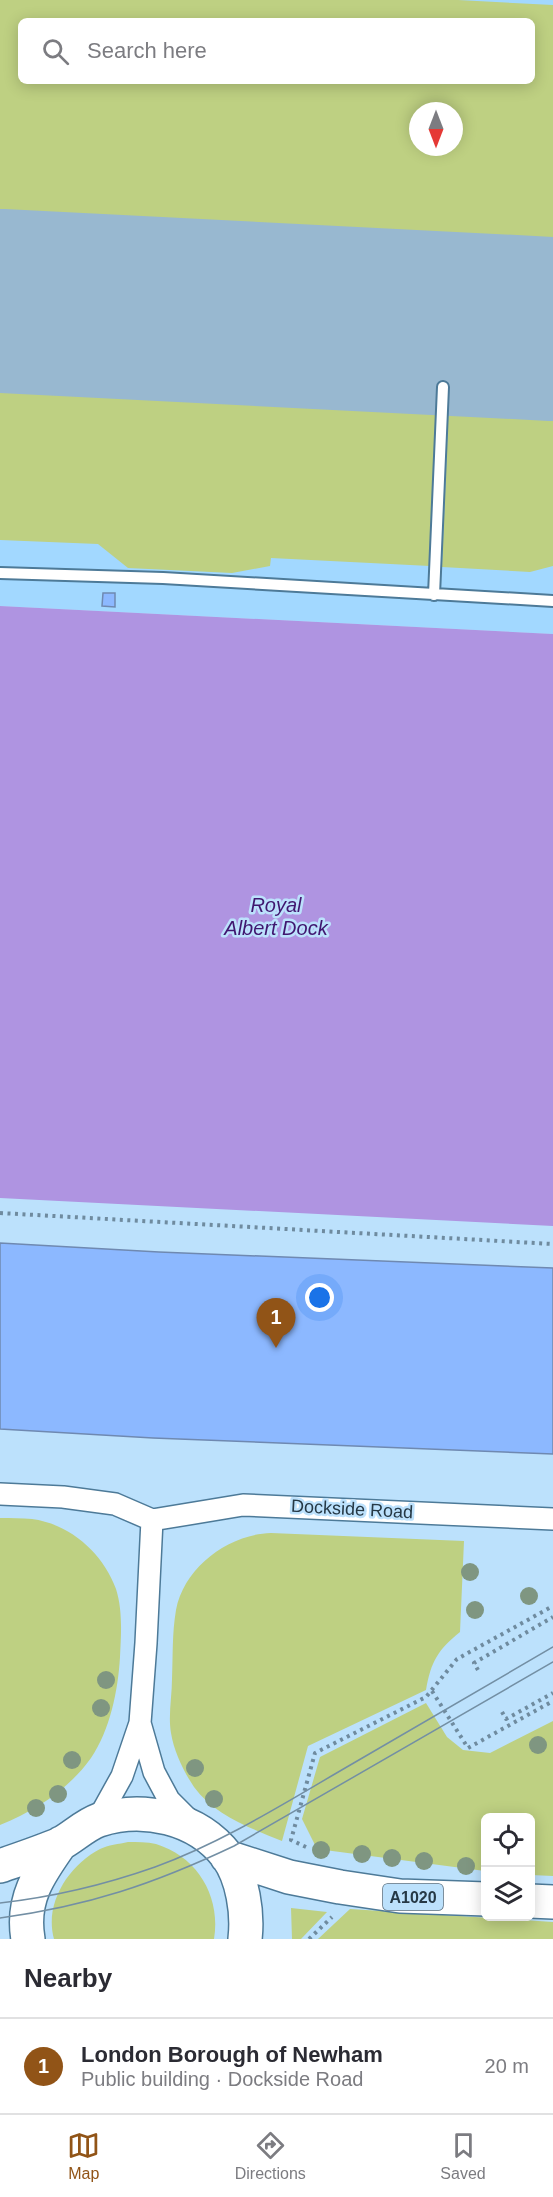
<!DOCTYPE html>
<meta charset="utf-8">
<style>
:root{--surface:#fff;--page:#f2f2f3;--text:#2b2b33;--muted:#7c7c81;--line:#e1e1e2;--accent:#915417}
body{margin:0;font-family:Helvetica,sans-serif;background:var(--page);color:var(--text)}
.controls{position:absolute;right:18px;bottom:18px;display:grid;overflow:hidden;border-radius:9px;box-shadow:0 3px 15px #0003}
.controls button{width:54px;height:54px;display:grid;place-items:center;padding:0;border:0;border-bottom:2px solid var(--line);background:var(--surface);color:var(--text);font:30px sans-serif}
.compass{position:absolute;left:409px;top:102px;width:54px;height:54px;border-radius:50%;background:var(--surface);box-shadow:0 3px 15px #0003;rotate:180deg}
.you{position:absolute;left:320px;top:1298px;width:21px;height:21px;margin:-15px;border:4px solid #fff;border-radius:50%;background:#1a73e8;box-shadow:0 0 0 9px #1a73e833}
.badge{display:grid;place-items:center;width:39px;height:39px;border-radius:50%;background:var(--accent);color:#fff;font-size:20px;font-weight:700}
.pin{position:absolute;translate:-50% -50px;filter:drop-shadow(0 2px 3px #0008)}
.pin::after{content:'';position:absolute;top:32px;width:21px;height:18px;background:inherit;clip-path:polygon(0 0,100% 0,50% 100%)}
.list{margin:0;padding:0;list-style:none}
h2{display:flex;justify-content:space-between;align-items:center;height:78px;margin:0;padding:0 24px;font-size:26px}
h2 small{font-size:20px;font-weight:400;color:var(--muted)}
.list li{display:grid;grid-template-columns:39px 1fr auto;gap:18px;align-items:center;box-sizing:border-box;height:96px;padding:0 24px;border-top:2px solid var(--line)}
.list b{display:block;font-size:22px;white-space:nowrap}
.list p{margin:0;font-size:20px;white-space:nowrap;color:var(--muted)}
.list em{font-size:20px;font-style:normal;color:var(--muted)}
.icon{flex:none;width:33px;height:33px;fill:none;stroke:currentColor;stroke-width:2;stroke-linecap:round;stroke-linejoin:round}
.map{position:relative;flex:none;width:553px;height:1939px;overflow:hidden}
.search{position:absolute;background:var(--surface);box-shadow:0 3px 15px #0003;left:18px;right:18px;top:18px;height:66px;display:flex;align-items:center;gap:15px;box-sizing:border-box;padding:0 21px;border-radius:9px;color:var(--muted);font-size:22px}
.sheet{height:174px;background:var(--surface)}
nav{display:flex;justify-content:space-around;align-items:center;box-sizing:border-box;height:84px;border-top:2px solid var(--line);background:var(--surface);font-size:16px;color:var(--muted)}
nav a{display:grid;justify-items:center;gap:3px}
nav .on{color:var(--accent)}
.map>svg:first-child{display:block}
.built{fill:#a2d8ff;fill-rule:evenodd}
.green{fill:#bed082;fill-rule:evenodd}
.water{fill:#af94e1}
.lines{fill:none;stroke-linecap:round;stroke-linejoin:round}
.runway{stroke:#98b8d0;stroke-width:184}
.building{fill:#8cb8ff;stroke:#6f89b1;stroke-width:1.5}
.service-casing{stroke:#4d7a98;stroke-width:14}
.minor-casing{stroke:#4d7a98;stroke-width:24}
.primary-casing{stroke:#4d7a98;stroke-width:36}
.path{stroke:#6f8b9f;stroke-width:4;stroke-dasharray:3 4.5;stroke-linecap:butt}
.service{stroke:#fff;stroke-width:10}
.minor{stroke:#fff;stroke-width:21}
.primary{stroke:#fff;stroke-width:33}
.tram{stroke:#738fa4;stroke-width:1.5}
.tree{fill:#7f9681}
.labels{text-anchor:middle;stroke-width:5;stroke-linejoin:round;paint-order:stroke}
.shield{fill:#bce1fc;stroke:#536b7d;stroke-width:1.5}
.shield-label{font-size:16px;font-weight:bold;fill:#263946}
.street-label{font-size:18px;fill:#263946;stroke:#bce1fc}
.water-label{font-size:20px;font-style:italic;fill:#40166f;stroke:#bce1fc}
</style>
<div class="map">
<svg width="553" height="1939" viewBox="0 0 553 1939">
<rect width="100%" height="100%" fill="#bce1fc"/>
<!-- built -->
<path class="built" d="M0,0H553V634L0,606ZM21,21H532V81H21ZM418,111H454V147H418Z"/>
<!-- green -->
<path class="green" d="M0,0H458L553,5V255L0,228ZM21,21H532V81H21ZM418,111H454V147H418Z
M0,376L438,398L430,566L271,558L270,566L232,573L128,568L98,544L0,540Z
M449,399L553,404V566L530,572L442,567Z
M0,1518C11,1518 22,1518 32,1519C70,1524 103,1553 116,1589C123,1611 121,1635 120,1657C118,1691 110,1730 91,1758C69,1789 35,1811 0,1825Z
M271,1533L464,1541L460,1632C438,1650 431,1661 426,1690L308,1746L282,1841C251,1828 215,1816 194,1787C184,1772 174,1752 171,1733C168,1716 172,1696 172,1679C173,1656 172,1633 176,1610C184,1567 229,1534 271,1533Z
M426,1703L447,1737L463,1750L490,1753L553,1721V1876L531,1875L530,1818H486L485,1871L317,1849L302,1819L320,1757Z
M128,1842C137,1842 147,1842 156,1844C198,1857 221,1897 214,1939H54C44,1903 69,1865 100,1849C108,1845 119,1844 128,1842Z
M291,1908L327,1912L301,1939H292Z
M350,1909L553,1922V1939H318Z"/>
<!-- water -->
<path class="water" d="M0,606L553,634V1226L0,1198Z"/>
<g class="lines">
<!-- runway -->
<path class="runway" d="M0,301L553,329"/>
</g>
<!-- building -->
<path class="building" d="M103,593H115V607L102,606Z
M0,1243L159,1252L553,1268V1454L153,1438L0,1429Z"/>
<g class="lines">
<defs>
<path id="service" d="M0,573L163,578L553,601
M434,595L443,387"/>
<path id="minor" d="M0,1494L63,1497L115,1504L152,1520L243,1505L553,1519
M140,1723L154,1772L169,1800L191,1822
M97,1821L122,1776L140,1723L146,1643L152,1520"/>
<path id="primary" d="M227,1857L289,1877L340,1887L400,1896L486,1899
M0,1866C20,1859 41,1852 60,1844C73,1837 85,1825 99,1820C143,1806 197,1817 227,1856C243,1878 248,1913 245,1939
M530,1901L553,1902
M28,1939C21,1899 39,1874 61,1843"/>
</defs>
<!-- service casing -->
<use href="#service" class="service-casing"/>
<!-- minor casing -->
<use href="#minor" class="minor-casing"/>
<!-- primary casing -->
<use href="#primary" class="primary-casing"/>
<!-- path -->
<path class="path" d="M0,1213L553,1244
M478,1670L474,1663L553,1617
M432,1691L468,1748L553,1701
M502,1712L506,1719L553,1693
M306,1847L291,1840L315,1753L426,1697L457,1659L553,1606
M309,1939L332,1917"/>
<!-- service -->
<use href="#service" class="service"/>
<!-- minor -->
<use href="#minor" class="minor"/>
<!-- primary -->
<use href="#primary" class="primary"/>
<!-- tram -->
<path class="tram" d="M0,1903C53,1897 104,1885 155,1867C224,1842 288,1801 352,1764C419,1725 486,1686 553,1647
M0,1918C88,1906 154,1884 234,1846L553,1662"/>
</g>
<!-- trees -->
<g class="tree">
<circle cx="470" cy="1572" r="9"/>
<circle cx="529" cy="1596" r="9"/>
<circle cx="475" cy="1610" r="9"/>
<circle cx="106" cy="1680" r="9"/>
<circle cx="101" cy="1708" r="9"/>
<circle cx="538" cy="1745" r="9"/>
<circle cx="72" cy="1760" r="9"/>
<circle cx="195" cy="1768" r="9"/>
<circle cx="58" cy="1794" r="9"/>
<circle cx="214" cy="1799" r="9"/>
<circle cx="36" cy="1808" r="9"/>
<circle cx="321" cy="1850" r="9"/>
<circle cx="362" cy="1854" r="9"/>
<circle cx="392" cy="1858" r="9"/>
<circle cx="424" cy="1861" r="9"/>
<circle cx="466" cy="1866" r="9"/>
</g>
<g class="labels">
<!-- shield labels -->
<rect class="shield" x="383" y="1884" width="60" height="26" rx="4.5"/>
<g class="shield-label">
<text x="413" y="1903">A1020</text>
</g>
<!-- street labels -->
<g class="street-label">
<text transform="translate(352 1509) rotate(3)" y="6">Dockside Road</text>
</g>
<!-- water labels -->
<g class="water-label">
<text x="276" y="912">Royal<tspan x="276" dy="23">Albert Dock</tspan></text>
</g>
</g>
</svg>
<div class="controls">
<button><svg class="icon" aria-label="locate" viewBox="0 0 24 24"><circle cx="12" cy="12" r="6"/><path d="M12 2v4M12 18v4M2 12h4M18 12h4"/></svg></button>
<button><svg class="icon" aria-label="layers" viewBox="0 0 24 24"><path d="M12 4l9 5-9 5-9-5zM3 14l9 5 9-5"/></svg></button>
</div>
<svg class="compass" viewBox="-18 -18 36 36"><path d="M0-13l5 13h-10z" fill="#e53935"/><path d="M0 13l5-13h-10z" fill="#7c7c81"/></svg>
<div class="you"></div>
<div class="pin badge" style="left:276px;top:1348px">1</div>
<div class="search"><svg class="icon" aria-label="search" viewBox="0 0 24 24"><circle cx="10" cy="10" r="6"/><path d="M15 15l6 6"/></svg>Search here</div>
</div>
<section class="sheet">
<h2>Nearby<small></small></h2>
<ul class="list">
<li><span class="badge">1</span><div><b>London Borough of Newham</b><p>Public building · Dockside Road</p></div><em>20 m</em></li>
</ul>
</section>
<nav>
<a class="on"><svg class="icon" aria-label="map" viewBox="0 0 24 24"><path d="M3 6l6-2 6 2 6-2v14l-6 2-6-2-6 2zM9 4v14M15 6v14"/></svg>Map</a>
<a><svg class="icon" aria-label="directions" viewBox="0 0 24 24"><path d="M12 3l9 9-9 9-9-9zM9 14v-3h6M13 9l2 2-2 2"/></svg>Directions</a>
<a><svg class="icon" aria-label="saved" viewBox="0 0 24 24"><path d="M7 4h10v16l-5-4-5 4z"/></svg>Saved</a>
</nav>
